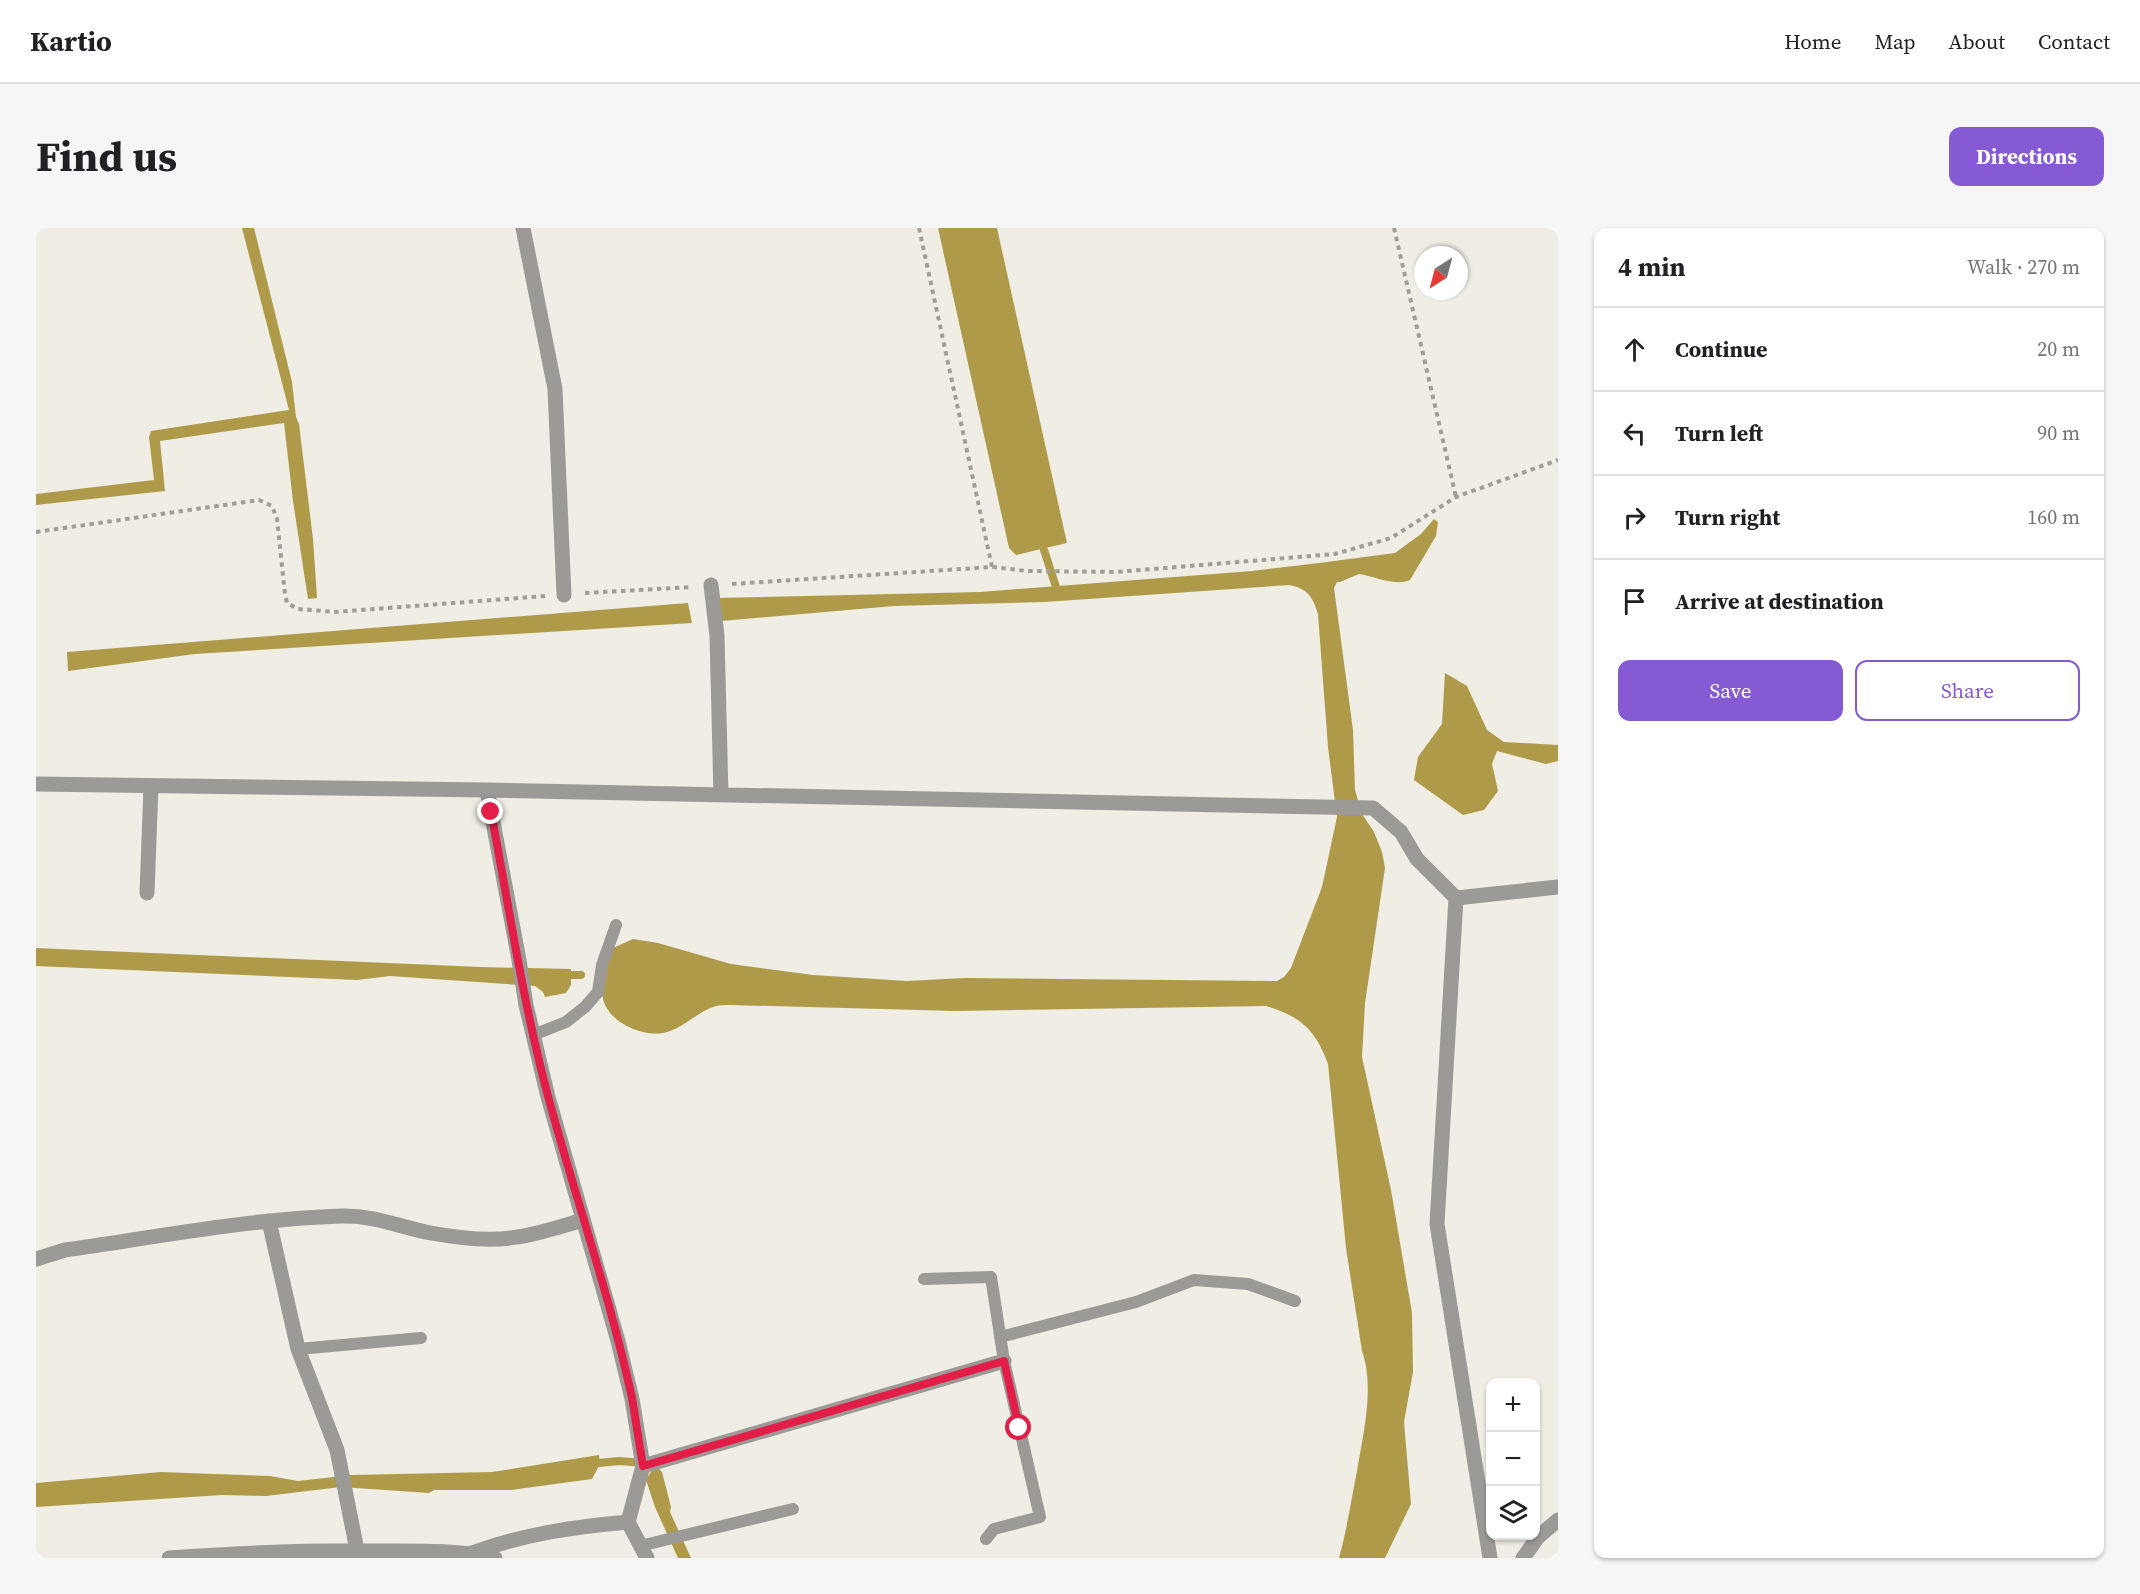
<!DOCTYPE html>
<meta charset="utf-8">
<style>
:root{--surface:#fff;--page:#f6f6f6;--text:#202124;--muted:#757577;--line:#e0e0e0;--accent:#855ad3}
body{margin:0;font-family:"Source Serif 4",serif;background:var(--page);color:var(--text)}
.controls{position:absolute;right:18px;bottom:18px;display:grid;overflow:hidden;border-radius:12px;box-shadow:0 2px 4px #0004}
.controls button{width:54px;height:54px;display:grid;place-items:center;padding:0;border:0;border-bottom:2px solid var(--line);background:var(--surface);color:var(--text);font:30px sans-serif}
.compass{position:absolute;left:1378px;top:18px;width:54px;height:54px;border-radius:50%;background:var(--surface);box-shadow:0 2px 4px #0004;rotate:216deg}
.stop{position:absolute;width:18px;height:18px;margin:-14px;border:4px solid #e11d48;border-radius:50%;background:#fff}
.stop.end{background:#e11d48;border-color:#fff;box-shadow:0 2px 6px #0008}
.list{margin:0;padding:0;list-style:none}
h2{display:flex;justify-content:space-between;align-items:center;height:78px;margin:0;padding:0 24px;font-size:26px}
h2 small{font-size:20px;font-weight:400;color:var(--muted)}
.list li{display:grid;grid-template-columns:39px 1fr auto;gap:18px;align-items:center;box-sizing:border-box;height:84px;padding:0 24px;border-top:2px solid var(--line)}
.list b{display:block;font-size:22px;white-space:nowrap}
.list em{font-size:20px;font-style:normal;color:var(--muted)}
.actions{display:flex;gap:12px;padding:18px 24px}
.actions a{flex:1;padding:14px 0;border:2px solid var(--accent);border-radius:12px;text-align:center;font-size:21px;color:var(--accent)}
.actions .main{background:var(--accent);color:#fff}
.icon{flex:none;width:33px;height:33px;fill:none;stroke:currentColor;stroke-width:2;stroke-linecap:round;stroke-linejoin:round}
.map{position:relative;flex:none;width:1522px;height:1330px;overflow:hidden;border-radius:12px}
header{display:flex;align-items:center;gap:36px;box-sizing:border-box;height:84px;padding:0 30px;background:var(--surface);border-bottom:2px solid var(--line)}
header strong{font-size:28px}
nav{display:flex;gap:33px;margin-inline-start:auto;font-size:21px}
.intro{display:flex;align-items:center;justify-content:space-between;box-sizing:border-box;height:144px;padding:0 36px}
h1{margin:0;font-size:42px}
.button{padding:15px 27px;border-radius:12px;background:var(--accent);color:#fff;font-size:21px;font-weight:700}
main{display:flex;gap:36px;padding:0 36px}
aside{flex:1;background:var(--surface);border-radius:12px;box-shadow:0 2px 4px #0004}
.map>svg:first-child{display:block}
.water{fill:#af9a4a}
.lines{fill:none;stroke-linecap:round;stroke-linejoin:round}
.stream{stroke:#af9a4a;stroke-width:8}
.path{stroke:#a09e98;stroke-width:4;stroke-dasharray:4.5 4.5;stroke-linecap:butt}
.lane{stroke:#9b9a96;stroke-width:12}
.street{stroke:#9b9a96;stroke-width:15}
.route{stroke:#e11d48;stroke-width:8}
</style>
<header>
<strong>Kartio</strong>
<nav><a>Home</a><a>Map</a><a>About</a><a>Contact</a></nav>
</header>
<div class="intro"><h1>Find us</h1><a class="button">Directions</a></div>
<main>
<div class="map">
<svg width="1522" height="1330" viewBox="0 0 1522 1330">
<rect width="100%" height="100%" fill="#efede4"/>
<!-- water -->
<path class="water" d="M206,0H218L256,154L260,189L263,196L277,311L281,370L272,371L257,273L248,195L124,213L129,263L0,277V266L118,252L113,209L115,203L253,182Z
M902,0H961L1031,315L980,327L973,320Z
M1398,291L1402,294L1400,308L1374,352C1353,361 1323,338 1306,348C1302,350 1301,355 1298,360L1317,502L1319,562L1326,586L1338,604L1346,624L1349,640L1329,775L1326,829L1355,962L1376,1085L1377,1144L1368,1194L1375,1276L1349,1330H1303C1311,1301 1315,1273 1321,1243C1327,1206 1339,1160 1326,1123L1310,1020L1292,836C1280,802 1264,788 1230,778L919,783L694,777C689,777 684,777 680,778C662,783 649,799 631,804C606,811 568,793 566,765C564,750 572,734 577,720L597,711L622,715L695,736L777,747L871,753L928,750L1241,753L1248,749L1255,740L1286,659L1301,589L1292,519L1282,386C1277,369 1271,360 1253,357L1009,374L858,378L685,393L679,370L944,364L1216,343L1283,335L1359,325L1385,306Z
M652,375L656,395L159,426L32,443L31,424Z
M1409,445L1431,458L1451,502L1468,514L1522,517V533L1510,536L1461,523L1456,536L1462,563L1448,582L1427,587L1378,552L1382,529L1406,496Z
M0,720L445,739L535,741V757L530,765L509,769L507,764L499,758L354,748L321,752L0,738Z
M563,1227L564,1236L556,1251L475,1262H398L393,1265L305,1259L230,1268L186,1267L0,1279V1255L125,1244L234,1248L262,1253L315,1247L456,1244Z
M623,1241L626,1244L635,1279L634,1284L655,1330H642L619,1279L610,1252L616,1242Z"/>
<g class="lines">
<!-- stream -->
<path class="stream" d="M1008,322L1020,359
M1303,350L1322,342
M525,747H545
M553,1236L583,1233L609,1235"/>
<!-- path -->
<path class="path" d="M883,0L956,339
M1358,0L1420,269
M0,304L223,272L236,278L241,291L249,366L251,375L262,381L299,384L509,368
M696,356L956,339L991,343L1080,344L1299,326L1355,310L1420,269L1522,232
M549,365L656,359"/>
<!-- lane -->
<path class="lane" d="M497,807L530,794L549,779L562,764L566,737L580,697
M888,1051L955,1049L968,1133L1004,1289L958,1301L950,1311
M964,1109L1100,1074L1158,1052L1212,1056L1259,1073
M262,1121L385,1110
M604,1318L757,1281"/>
<!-- street -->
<path class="street" d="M487,0L519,161L528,367
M675,357L681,408L685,567
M0,556L451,562L1337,580L1365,604L1381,631L1420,670L1522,659
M451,562L483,732L490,777L512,869L582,1113L596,1171L607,1238L592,1294L611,1330
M111,665L115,558
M1420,670L1401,996L1454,1330
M233,993L262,1121L301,1222L321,1322
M0,1031L29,1022C120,1009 213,991 305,988C339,987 363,999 395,1005C422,1010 454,1014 481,1009C503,1006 526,998 547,992
M607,1238L968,1133
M436,1325C488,1306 537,1299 592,1294
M133,1330C203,1325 274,1322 344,1323C383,1323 421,1322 459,1330
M1487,1330L1502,1309L1522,1292"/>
</g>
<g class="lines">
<!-- route -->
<path class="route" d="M455,584C473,679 487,775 512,868C539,969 574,1068 596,1170C600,1193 603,1215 607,1238L968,1133L983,1200"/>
</g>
</svg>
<div class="controls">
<button>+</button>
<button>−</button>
<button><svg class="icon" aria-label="layers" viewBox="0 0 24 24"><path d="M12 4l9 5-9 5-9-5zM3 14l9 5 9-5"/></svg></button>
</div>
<svg class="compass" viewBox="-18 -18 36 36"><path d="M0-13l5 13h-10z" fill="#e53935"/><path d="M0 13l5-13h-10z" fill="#757577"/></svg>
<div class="stop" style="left:983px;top:1200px"></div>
<div class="stop end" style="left:455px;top:584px"></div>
</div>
<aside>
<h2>4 min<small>Walk · 270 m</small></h2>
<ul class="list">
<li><svg class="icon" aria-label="ahead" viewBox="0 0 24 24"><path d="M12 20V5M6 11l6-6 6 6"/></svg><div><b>Continue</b></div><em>20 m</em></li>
<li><svg class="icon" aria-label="left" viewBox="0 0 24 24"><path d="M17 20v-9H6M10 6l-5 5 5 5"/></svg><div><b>Turn left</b></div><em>90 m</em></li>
<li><svg class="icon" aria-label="right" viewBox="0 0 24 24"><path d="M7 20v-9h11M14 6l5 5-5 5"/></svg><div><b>Turn right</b></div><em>160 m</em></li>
<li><svg class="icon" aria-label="arrive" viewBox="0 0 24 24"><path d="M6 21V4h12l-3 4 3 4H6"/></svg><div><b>Arrive at destination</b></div></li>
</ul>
<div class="actions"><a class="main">Save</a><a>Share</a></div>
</aside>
</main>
